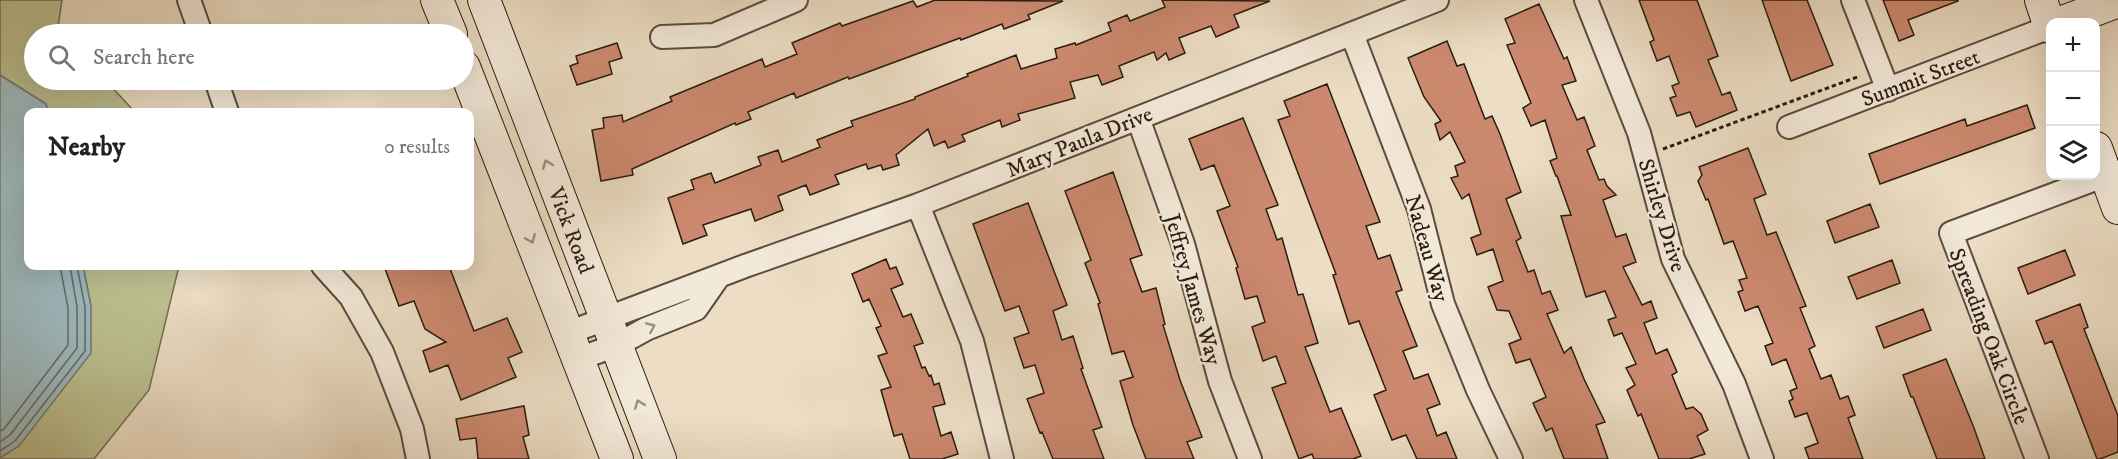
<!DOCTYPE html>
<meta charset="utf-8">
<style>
:root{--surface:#fff;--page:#f6f6f6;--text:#222;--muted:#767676;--line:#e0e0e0}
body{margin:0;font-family:"IM FELL DW Pica",serif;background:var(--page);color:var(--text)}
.controls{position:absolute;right:18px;top:18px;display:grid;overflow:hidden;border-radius:12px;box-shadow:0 6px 24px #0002}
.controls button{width:54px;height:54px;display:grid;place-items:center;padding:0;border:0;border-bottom:2px solid var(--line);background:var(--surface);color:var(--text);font:30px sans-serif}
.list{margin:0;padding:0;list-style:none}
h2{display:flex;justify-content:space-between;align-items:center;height:78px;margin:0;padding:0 24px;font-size:26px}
h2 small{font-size:20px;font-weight:400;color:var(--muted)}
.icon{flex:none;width:33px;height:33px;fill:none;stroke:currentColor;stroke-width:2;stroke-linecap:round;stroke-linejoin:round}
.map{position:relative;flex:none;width:2118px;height:459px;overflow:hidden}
.search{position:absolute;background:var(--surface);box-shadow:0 6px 24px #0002;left:24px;top:24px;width:450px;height:66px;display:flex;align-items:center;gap:15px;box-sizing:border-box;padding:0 21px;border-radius:33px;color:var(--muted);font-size:22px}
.panel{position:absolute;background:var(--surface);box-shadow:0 6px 24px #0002;left:24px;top:108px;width:450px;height:162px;border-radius:12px}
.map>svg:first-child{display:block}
.green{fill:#bcc091;stroke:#736e51;stroke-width:1.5}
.water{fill:#9db9bf;stroke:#6f7a79;stroke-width:1.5}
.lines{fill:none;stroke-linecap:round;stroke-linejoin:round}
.shore{stroke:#646a68;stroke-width:1.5}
.building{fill:#cc896f;stroke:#2a1c11;stroke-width:1.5}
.street-casing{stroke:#5a4c3e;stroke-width:26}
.secondary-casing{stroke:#2a1c11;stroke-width:34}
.path{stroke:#2a1c11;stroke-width:3;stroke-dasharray:4.5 3;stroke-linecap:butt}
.street{stroke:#f3e9d9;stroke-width:22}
.secondary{stroke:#f3e9d9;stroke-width:32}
.oneway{stroke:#998d7f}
.labels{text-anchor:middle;stroke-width:5;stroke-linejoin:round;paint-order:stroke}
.street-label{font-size:22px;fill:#2a1c11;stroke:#f3e9d9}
</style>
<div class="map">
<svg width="2118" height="459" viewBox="0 0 2118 459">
<rect width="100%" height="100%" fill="#ecddc4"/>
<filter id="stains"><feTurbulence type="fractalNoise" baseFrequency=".00333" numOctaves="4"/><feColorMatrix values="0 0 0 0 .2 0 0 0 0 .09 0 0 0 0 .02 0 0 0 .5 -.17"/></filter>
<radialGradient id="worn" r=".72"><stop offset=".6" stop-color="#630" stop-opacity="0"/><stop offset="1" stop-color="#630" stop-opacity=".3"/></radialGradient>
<!-- green -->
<path class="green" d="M0,0H62L58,27L64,34H34V80H105L135,112H48L46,104L0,75Z
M83,266H179L149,390L94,459H0L91,306Z"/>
<!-- water -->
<path class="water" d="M0,75L46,104L48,112H28V266H83L91,306V353L19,446L0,458Z"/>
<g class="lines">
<!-- shore -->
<path class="shore" d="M0,431L4,429L68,345V308L60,266
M0,442L10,435L77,348V307L70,266
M0,451L15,441L85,351V307L77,266"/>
</g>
<!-- building -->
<path class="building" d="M935,0L1063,1L1028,15L1030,19L1004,29L1002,24L961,40L960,38L849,79L848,77L796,98L794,93L748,112L751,119L736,125L735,123L632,169L633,175L601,181L592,130L604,128L603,118L622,115L623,122L672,101L670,97L762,59L765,67L797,54L792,43L840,23L842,26L913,1L917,7Z
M1162,0L1270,1L1234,15L1239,27L1216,37L1211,26L1179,38L1185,53L1169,60L1166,53L1157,60L1154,52L1119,66L1123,77L1102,85L1098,75L1070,82L1075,98L1018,114L1020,120L1002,127L1000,120L962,135L965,141L948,148L945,141L934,146L928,129L896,155L899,165L883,170L881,165L868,169L866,164L835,175L839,184L810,195L806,185L778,196L783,210L755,221L751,209L703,225L707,235L683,244L668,198L694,189L691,180L711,173L715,183L761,165L758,157L778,150L782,162L820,147L817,140L853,126L851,121L915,99V97L968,76L967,74L1016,55L1021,69L1057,58L1055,49L1075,43L1076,45L1111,31L1108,23L1127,15L1130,21L1165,7Z
M1639,0H1697L1718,56L1708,60L1722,95L1730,92L1737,110L1696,127L1690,112L1677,116L1670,98L1676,96L1672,86L1679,83L1669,56L1657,61L1650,42L1654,40Z
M1762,0H1807L1833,65L1791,81Z
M1883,0H1958V1L1908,20L1914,35L1899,41Z
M1539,4L1564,59L1567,57L1576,81L1562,85L1577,120L1584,117L1595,146L1587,150L1599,180L1604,179L1607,186L1616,195L1603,200L1616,237L1626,234L1636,262L1623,267L1642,305L1651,301L1657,318L1644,323L1656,354L1667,349L1677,372L1672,375L1686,409L1693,407L1701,414L1708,430L1697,436L1705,454L1689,459H1659L1641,414L1638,416L1627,390L1635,385L1626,368L1636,364L1622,333L1614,336L1608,320L1616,317L1605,291L1586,297L1561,216L1571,215L1557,176H1556L1550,161L1557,158L1545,120L1531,126L1523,108L1531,103L1507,45L1515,43L1505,19Z
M1447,41L1457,66L1464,64L1485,119L1492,116L1500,134L1521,192L1506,199L1521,238L1516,241L1528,272L1534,270L1542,294L1550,291L1558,310L1547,314L1564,353L1571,347L1584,379L1605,422L1596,425L1608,459H1564L1552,428L1546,431L1533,403L1546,397L1530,359L1516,363L1509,344L1521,339L1509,311L1497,310L1488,287L1503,281L1493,249L1477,255L1471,238L1481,234L1469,194L1462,199L1451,178L1458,176L1455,166L1465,162L1450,132L1440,140L1435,124L1441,121L1424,97L1408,58Z
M617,43L622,58L609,62L612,74L577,85L570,66L578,63L576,56Z
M1327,84L1380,222L1366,226L1378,259L1390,255L1402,290L1396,292L1417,346L1403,351L1414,379L1428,374L1440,404L1427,409L1437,436L1446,432L1457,459H1417L1406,435L1392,440L1374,395L1386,390L1359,321L1349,324L1333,275L1336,274L1278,120L1290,116L1284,101Z
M2027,105L2035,128L1880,184L1869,154L1965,119L1967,126Z
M1243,118L1278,205L1266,209L1277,240L1282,238L1298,295L1303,294L1318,343L1305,347L1330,412L1341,408L1361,456L1353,459H1314L1312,454L1299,459L1272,388L1286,383L1276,356L1263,361L1252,327L1265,322L1257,296L1245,299L1236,268L1238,267L1217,211L1230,206L1214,165L1201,170L1189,139Z
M1748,148L1766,194L1754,199L1767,235L1776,232L1806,306L1800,308L1815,346L1809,349L1821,379L1831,375L1840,399L1848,396L1855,415L1848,418L1863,459H1809L1805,448L1818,443L1807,413L1795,417L1789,401L1793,399L1790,391L1797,388L1786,359L1772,365L1765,346L1773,343L1758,306L1745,311L1738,292L1743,290L1739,280L1747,278L1733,241L1724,244L1708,199L1706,200L1698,181L1702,175L1699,167Z
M1113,172L1142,255L1130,259L1142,292L1156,288L1165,324L1163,325L1180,380L1202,437L1187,442L1194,459H1146L1133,425L1120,381L1133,377L1124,351L1112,354L1098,304L1100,303L1085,263L1091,260L1065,191Z
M1028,203L1067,305L1053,311L1062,340L1073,336L1083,368L1081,369L1102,427L1093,430L1104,459H1053L1042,432L1040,433L1027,399L1044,393L1035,365L1024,368L1014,338L1029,333L1019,306L1005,311L973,224Z
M1870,204L1879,227L1835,243L1827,221Z
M2065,250L2075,275L2028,294L2018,268Z
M886,259L890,269L896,267L903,284L891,289L903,317L911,314L923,343L914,346L922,368L925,367L929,376L931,375L934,385L939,383L945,404L933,407L941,436L951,432L958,454L942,459H910L902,434L894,436L881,390L891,387L878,356L887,353L876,328L881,326L869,299L863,302L852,274Z
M1892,260L1900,283L1857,299L1848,277Z
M384,266H449L474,331L507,318L522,352L508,358L516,377L461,400L448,365L430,372L423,351L446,342L425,329L414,301L399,306Z
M2080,304L2088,327L2084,329L2118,416V452L2100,459H2097L2052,341L2045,344L2036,321Z
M1923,309L1931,330L1884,348L1876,327Z
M1946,359L1974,428L1985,459H1937L1913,397H1911L1903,375Z
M524,406L529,435L523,437L529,459H478L476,438L460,440L456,419Z"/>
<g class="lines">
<defs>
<path id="street" d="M189,0L201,34
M1586,0L1639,133L1673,259L1734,384L1762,459
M1853,0L1888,90
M1352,34L1419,209L1443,304L1478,390L1511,459
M662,37L714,35L796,0
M216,80L227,112
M1138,118L1183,244L1220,381L1250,459
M1789,127L2050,27
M918,205L972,341L1002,459
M323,266L351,297L382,352L412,429L418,459
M568,333L745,266L918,205L1437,0
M578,359L617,345L646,329L696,309L719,276
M2037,459L1951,233L2106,175"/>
<path id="secondary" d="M437,0L451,34
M484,0L660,459
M2041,0L2050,27
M2063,22L2118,1
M464,67L617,459
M2096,148L2118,208"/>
</defs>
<!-- street casing -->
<use href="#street" class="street-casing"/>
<!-- secondary casing -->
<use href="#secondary" class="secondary-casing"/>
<!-- path -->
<path class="path" d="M1663,149L1860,76"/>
<!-- street -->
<use href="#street" class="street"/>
<!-- secondary -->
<use href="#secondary" class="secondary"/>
</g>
<!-- one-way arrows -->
<defs><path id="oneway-chevron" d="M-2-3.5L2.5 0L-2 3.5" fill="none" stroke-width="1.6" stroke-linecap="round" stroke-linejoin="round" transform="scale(1.5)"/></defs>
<g class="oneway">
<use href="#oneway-chevron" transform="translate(547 164) rotate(-111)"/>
<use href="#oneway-chevron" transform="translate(531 239) rotate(68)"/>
<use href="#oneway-chevron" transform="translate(651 327) rotate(-23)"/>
<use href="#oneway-chevron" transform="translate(639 404) rotate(-111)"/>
</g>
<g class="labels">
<!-- street labels -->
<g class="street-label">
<text transform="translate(1920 77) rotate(-21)" y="8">Summit Street</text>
<text transform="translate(1079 141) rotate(-22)" y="8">Mary Paula Drive</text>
<text transform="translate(1663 215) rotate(73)" y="8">Shirley Drive</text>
<text transform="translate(572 230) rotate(69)" y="8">Vick Road</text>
<text transform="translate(1428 248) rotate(74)" y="8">Nadeau Way</text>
<text transform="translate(1194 289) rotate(74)" y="8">Jeffrey James Way</text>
<text transform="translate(1990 336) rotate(69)" y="8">Spreading Oak Circle</text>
</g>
</g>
<rect width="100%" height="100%" filter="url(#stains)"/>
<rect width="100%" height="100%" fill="url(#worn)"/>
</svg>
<div class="controls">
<button>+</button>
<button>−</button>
<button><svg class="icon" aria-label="layers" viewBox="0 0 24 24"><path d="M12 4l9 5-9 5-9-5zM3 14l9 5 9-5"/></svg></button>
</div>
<div class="search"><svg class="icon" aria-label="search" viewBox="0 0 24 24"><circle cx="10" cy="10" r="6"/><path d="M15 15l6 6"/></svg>Search here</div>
<section class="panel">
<h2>Nearby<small>0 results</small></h2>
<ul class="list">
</ul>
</section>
</div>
